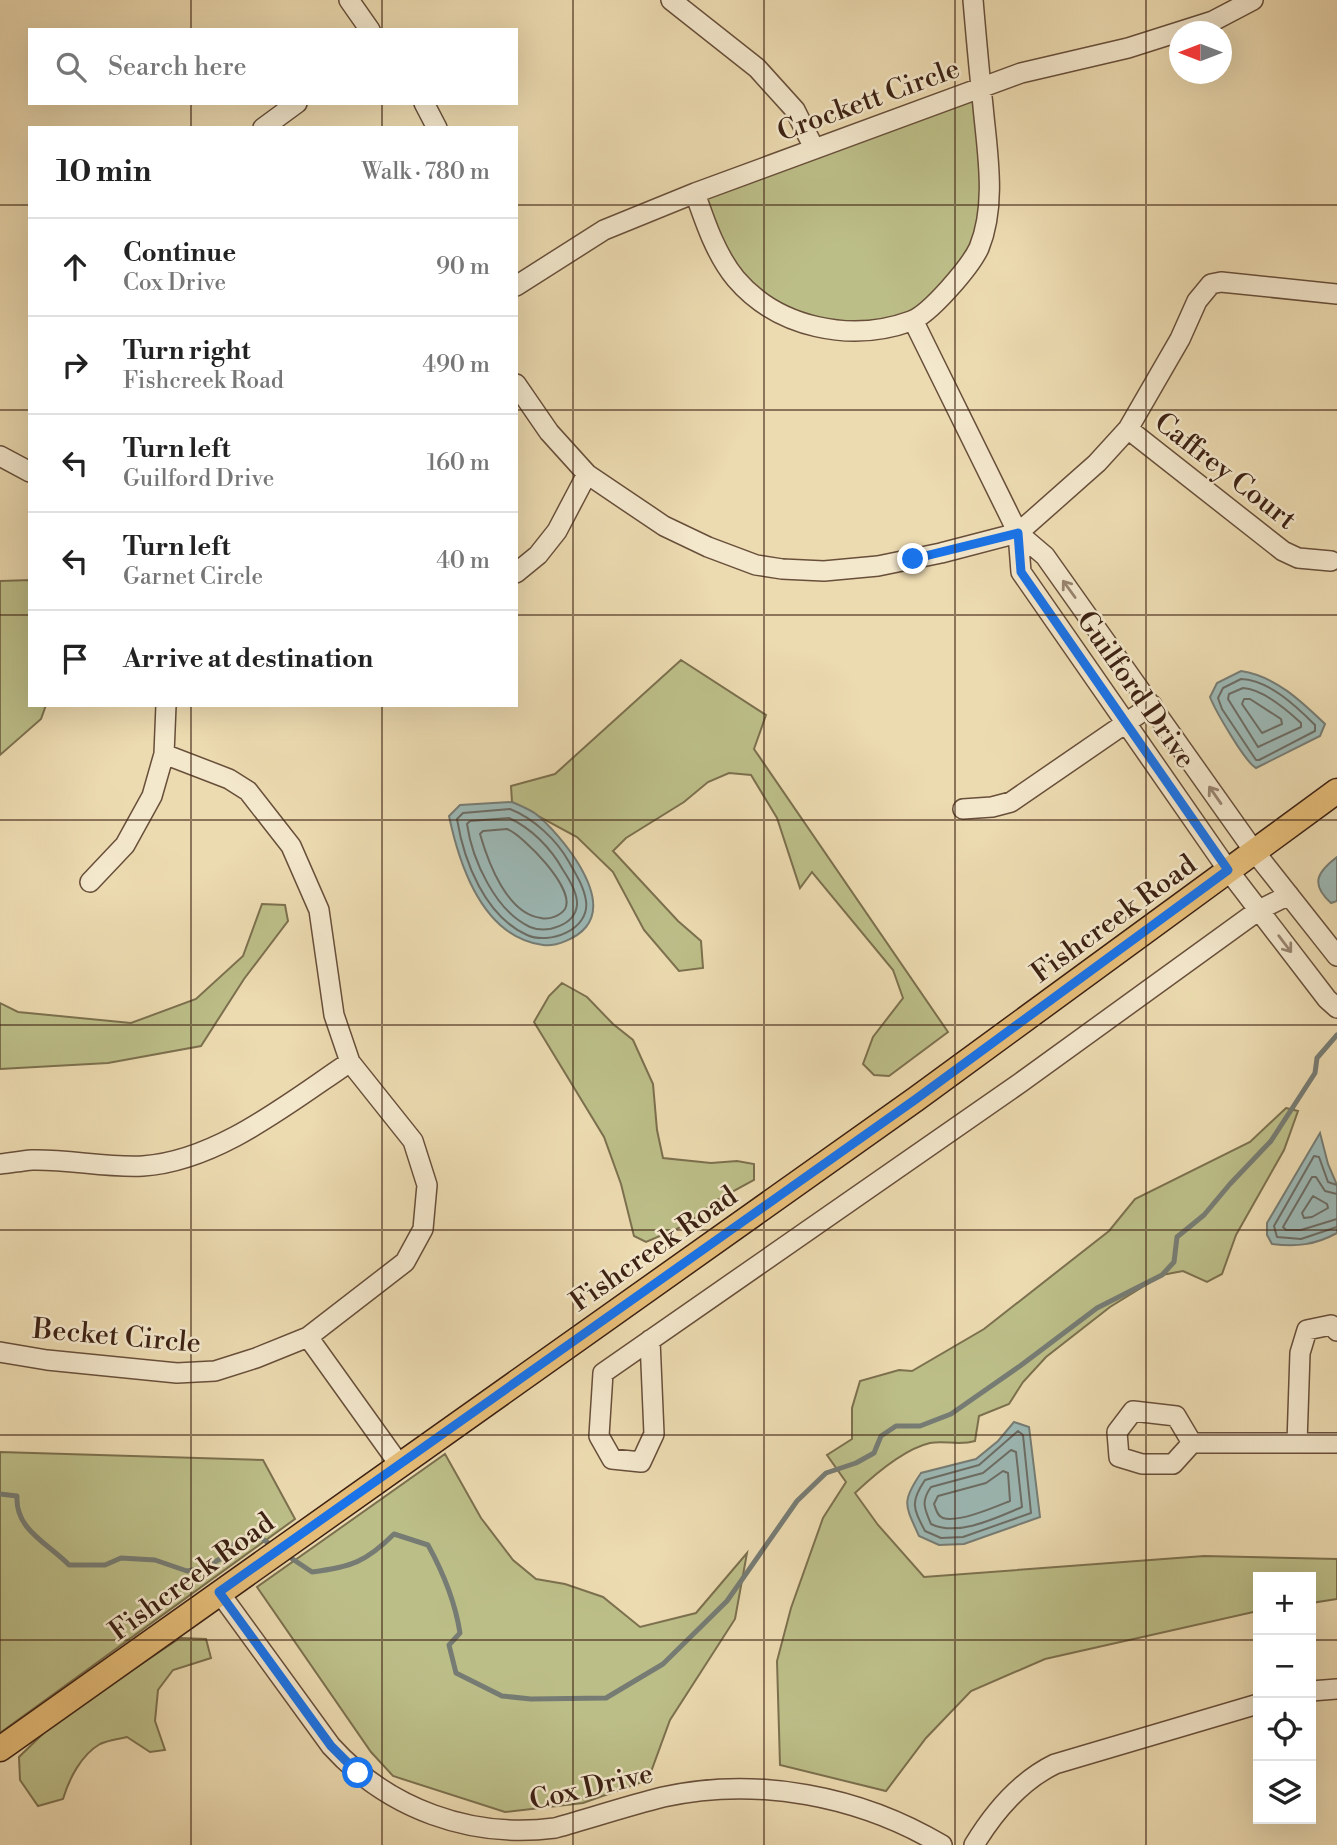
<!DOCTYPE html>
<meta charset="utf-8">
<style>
:root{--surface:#fff;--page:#f2f2f2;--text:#222;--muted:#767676;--line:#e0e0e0}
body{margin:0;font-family:"Libre Bodoni",serif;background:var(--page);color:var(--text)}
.controls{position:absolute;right:21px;bottom:21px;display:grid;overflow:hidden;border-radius:0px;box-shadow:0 7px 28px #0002}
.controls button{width:63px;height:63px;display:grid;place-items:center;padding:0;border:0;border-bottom:2px solid var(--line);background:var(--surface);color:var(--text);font:35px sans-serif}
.compass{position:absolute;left:1169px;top:21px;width:63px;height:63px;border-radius:50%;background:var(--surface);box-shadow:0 7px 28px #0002;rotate:270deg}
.stop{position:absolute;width:21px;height:21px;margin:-16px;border:5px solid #1a73e8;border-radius:50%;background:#fff}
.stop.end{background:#1a73e8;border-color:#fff;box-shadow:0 2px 7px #0008}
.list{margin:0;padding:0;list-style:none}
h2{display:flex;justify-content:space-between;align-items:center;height:91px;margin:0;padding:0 28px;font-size:30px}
h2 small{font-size:23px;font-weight:400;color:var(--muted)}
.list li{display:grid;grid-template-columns:46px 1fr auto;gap:21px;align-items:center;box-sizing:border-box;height:98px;padding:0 28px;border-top:2px solid var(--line)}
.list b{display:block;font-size:26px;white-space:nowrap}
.list p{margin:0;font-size:23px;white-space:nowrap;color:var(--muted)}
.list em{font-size:23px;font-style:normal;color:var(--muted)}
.icon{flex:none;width:38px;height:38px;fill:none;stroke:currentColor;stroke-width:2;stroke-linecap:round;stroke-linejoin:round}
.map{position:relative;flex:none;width:1337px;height:1845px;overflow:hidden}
.search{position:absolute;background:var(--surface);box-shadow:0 7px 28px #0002;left:28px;top:28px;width:490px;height:77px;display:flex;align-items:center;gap:18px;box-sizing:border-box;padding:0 24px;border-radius:0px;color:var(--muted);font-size:26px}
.panel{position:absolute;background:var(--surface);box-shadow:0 7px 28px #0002;left:28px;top:126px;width:490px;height:581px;border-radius:0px}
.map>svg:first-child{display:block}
.green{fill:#bcbe88;stroke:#7c704e;stroke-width:2}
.water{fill:#9cb8b5;stroke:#767c74;stroke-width:2}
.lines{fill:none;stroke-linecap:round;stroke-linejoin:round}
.shore{stroke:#6c6c64;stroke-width:2}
.stream{stroke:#767c74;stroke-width:5}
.minor-casing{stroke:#684f3a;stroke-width:22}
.major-casing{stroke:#3c2113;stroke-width:27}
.minor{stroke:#f3e7cc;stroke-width:19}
.major{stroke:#e6bd78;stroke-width:24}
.oneway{stroke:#988470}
.route{stroke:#1a73e8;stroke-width:9}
.grid{fill:none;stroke:#3c2113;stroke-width:2;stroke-opacity:0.55}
.labels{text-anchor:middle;stroke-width:5;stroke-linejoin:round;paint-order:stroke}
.street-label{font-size:28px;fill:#3c2113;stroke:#f3e7cc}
</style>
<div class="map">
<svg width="1337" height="1845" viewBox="0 0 1337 1845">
<rect width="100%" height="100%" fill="#ecdab0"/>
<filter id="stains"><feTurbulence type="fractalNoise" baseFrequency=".00286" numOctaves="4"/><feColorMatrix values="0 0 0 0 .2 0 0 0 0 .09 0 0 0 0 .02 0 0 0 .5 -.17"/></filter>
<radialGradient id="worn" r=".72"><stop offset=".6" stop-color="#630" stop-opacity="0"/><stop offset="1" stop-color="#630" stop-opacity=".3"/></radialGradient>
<!-- green -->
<path class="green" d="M981,88L987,156L978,248L913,320L827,329L736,279L695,193Z
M30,580V705H46L41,719L0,755V581Z
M681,660L766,715L754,749L948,1032L889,1076L874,1075L863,1064L873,1037L903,998L893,970L812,872L800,888L777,818L751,775L729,773L708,782L684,802L626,838L613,851L678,921L701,941L703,968L679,971L644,930L613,872L577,837L512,802L511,786L555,774Z
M262,904L285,905L288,921L244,979L201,1046L108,1063L0,1069V1003L18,1012L131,1023L196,999L243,956Z
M562,983L587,997L613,1024L633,1040L653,1084L657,1130L663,1158L711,1163L737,1161L754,1164V1180L717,1200L686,1225L646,1242L634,1236L621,1184L604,1137L534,1022L549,996Z
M1286,1108L1298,1111L1284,1150L1236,1235L1222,1274L1207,1282L1183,1271L1162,1275L1110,1307L1046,1357L1023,1382L1009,1404L979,1416L975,1441C959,1446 945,1440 930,1443C904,1449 874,1475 855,1493L878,1525L924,1577L1204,1556L1337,1559V1599L1311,1603V1577H1258V1611L1045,1659L971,1691L926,1738L886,1791L780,1765L777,1661L791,1608L823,1518L846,1482L827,1455L852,1439V1408L860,1381L899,1370L912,1371L984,1329L1109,1231L1135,1199L1250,1142Z
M0,1452L263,1460L295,1519L0,1733Z
M445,1454L481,1518L513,1560L536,1579L565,1584L603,1597L640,1627L696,1613L747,1553L735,1619L670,1720L648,1780L583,1803L505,1812L393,1776L371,1752L257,1587Z
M180,1638L206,1639L211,1658L173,1670L158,1690L155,1721L165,1750L150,1752L127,1737C119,1739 108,1740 100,1744C81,1755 69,1779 63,1799L38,1806L20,1780L19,1757L55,1722Z"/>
<!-- water -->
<path class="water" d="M1241,671C1275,676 1301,701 1325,724L1320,736L1256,768C1245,762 1215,710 1210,697L1217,683Z
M512,802C519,805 529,809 536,814C560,834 612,895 586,927C577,938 556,947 543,945C483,937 460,868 449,816L460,805Z
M1337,857V901L1331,903C1310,884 1317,872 1337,857Z
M1320,1133L1328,1164L1337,1185V1233C1315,1245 1297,1247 1272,1244L1267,1235V1223Z
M1014,1422L1029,1427L1040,1517L964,1544L939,1545L919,1536C905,1505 901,1502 921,1473L976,1459L998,1441Z"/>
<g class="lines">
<!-- shore -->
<path class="shore" d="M1241,679C1269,680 1296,706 1315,725V731L1259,760H1256L1222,709L1218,698L1223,688Z
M1243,688C1263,689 1286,709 1301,723V727L1258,747L1228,699L1229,694Z
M1244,699H1250L1281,719L1282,724L1262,733L1242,704Z
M510,809C533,818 557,840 569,862C576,874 584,887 586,901C590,930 549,945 527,935C485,916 464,862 457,819L463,813Z
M509,818C531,828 551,848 563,870C569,879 578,893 577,905C575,925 547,934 530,927C495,911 472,859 467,824L470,821Z
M507,829C524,836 576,889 565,909C560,916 549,920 541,918C507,914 488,862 480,834L483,831Z
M1337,1185L1328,1182L1319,1157L1314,1156L1274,1226L1277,1237L1301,1239L1337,1227
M1337,1194L1325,1191L1316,1177H1312L1283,1227L1286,1230H1301L1337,1219
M1313,1196L1327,1204L1328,1208L1312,1217L1304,1218L1302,1213Z
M1018,1431L1023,1435L1031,1513L963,1537L941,1538L925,1531C913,1508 910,1502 925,1480L979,1465Z
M1011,1450L1016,1452L1022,1507C996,1518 958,1537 931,1524C924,1508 921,1501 931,1487L983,1473Z
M1003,1471L1008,1473L1010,1501C995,1507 958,1523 943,1518C937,1516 936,1509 934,1504L938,1496L986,1483Z"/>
<!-- stream -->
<path class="stream" d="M0,1494L17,1496C15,1530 48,1543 69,1565H105L121,1558L155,1560L187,1571L204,1568L220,1559L236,1542L254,1533L274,1547
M285,1554L312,1572C351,1567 366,1562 394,1534L428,1545C444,1574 455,1601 460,1633L449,1645L456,1673L502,1696L531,1699L606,1698L663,1664L727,1601L797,1501L826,1473L856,1463L874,1453L881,1436L896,1426H920L951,1414L1020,1366L1097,1308L1162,1275L1174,1262L1177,1237L1204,1215L1230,1184L1271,1141L1315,1073L1317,1058L1337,1035"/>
<defs>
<path id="minor" d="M349,0L370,30
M671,0L757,68L795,110L814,148
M424,103L437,128
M263,128L297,103
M695,193C705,222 716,255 736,279C778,328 851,343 911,321C930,314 970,267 979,248C997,204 987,151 983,106C979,70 976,35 973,0
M516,286L604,230L695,193L1021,73L1128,48L1213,21L1253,0
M913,320L1018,533L1021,572L1228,870L1327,999L1337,1008
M516,384L549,432L587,474L664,526L708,547L756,565L782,569L824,571L878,566L941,553L1018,533L1097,463L1128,429L1180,339L1197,301L1211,284L1221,282L1337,294
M1128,429L1283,551L1298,558L1331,561
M0,456L30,472
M1018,533L1045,556L1254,851L1337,956
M516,573L538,555L557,531L587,474
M963,809L992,807L1011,802L1152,705
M90,882L125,845L152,796L164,754L166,705
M0,1164C10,1163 21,1161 32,1160C69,1159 106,1168 143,1166C218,1161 290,1102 350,1062
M308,1337L399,1464
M650,1340L654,1434L641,1462L612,1459L599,1436L603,1373L1020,1083L1259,910L1289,895
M0,1352L47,1360L177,1373L215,1371L256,1358L308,1337L405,1262L423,1229L427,1185L413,1141L350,1062L334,1015L319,910L291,846L248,791L229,779L164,754
M1192,1443L1176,1416L1133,1411L1117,1432L1119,1457L1142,1464H1173L1192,1443H1337
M1297,1443L1300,1353L1307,1330L1331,1325L1337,1331
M219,1592L331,1746C388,1809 471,1839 555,1828C591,1818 627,1806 663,1797C757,1776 860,1796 942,1845
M1311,1691L1337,1689
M974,1845C994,1812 1020,1781 1055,1764L1258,1704"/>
<path id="major" d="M0,1749L916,1099L1337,791"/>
</defs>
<!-- minor casing -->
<use href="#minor" class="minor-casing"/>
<!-- major casing -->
<use href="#major" class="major-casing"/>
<!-- minor -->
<use href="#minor" class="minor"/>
<!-- major -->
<use href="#major" class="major"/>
</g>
<!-- one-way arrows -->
<defs><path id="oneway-shaft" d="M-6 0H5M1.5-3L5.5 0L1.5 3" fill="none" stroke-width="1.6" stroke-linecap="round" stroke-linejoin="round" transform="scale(1.75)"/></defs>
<g class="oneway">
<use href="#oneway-shaft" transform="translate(1069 589) rotate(-126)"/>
<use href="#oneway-shaft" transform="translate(1215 795) rotate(-125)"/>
<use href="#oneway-shaft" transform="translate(1285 944) rotate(53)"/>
</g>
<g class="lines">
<!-- route -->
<path class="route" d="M358,1773L331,1746L219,1592L916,1099L1228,870L1021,572L1018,533L913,559"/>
</g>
<!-- grid -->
<path class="grid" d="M191,0V30M382,0V30M573,0V1845M764,0V1845M955,0V1845M1146,0V1845M191,103V128M382,103V128M0,205H30M516,205H1337M0,410H30M516,410H1337M0,615H30M516,615H1337M191,705V1845M382,705V1845M0,820H1337M0,1025H1337M0,1230H1337M0,1435H1337M0,1640H1258M1311,1640H1337"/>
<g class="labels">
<!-- street labels -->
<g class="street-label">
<text transform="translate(868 99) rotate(-20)" y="10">Crockett Circle</text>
<text transform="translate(1226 470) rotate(38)" y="10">Caffrey Court</text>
<text transform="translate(1137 689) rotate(55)" y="10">Guilford Drive</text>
<text transform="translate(1113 918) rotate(-36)" y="10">Fishcreek Road</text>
<text transform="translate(653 1248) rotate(-35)" y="10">Fishcreek Road</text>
<text transform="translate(117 1335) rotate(5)" y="10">Becket Circle</text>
<text transform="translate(191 1576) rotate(-36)" y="10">Fishcreek Road</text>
<text transform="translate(591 1786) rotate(-13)" y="10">Cox Drive</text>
</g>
</g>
<rect width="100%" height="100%" filter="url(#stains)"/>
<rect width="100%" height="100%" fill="url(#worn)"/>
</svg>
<div class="controls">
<button>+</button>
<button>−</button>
<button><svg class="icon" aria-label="locate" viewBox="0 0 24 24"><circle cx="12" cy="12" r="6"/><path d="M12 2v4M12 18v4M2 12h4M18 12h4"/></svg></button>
<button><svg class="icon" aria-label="layers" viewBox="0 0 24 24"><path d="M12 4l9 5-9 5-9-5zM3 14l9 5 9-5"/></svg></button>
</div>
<svg class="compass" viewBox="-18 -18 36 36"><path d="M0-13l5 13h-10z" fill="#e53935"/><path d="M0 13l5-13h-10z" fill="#767676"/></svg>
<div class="stop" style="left:358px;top:1773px"></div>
<div class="stop end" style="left:913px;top:559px"></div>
<div class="search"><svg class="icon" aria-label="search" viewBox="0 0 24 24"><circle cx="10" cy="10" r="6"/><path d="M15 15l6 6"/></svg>Search here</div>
<section class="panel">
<h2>10 min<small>Walk · 780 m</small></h2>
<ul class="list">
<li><svg class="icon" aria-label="ahead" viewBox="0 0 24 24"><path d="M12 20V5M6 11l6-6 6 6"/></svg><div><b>Continue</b><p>Cox Drive</p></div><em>90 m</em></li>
<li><svg class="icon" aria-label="right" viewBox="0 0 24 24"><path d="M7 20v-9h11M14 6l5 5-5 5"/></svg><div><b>Turn right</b><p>Fishcreek Road</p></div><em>490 m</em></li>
<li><svg class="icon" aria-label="left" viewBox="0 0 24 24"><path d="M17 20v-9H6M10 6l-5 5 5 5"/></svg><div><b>Turn left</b><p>Guilford Drive</p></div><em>160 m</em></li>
<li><svg class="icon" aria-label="left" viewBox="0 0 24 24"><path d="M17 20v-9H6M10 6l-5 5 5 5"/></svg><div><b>Turn left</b><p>Garnet Circle</p></div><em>40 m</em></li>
<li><svg class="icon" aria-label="arrive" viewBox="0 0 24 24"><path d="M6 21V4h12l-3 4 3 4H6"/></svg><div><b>Arrive at destination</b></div></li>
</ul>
</section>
</div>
